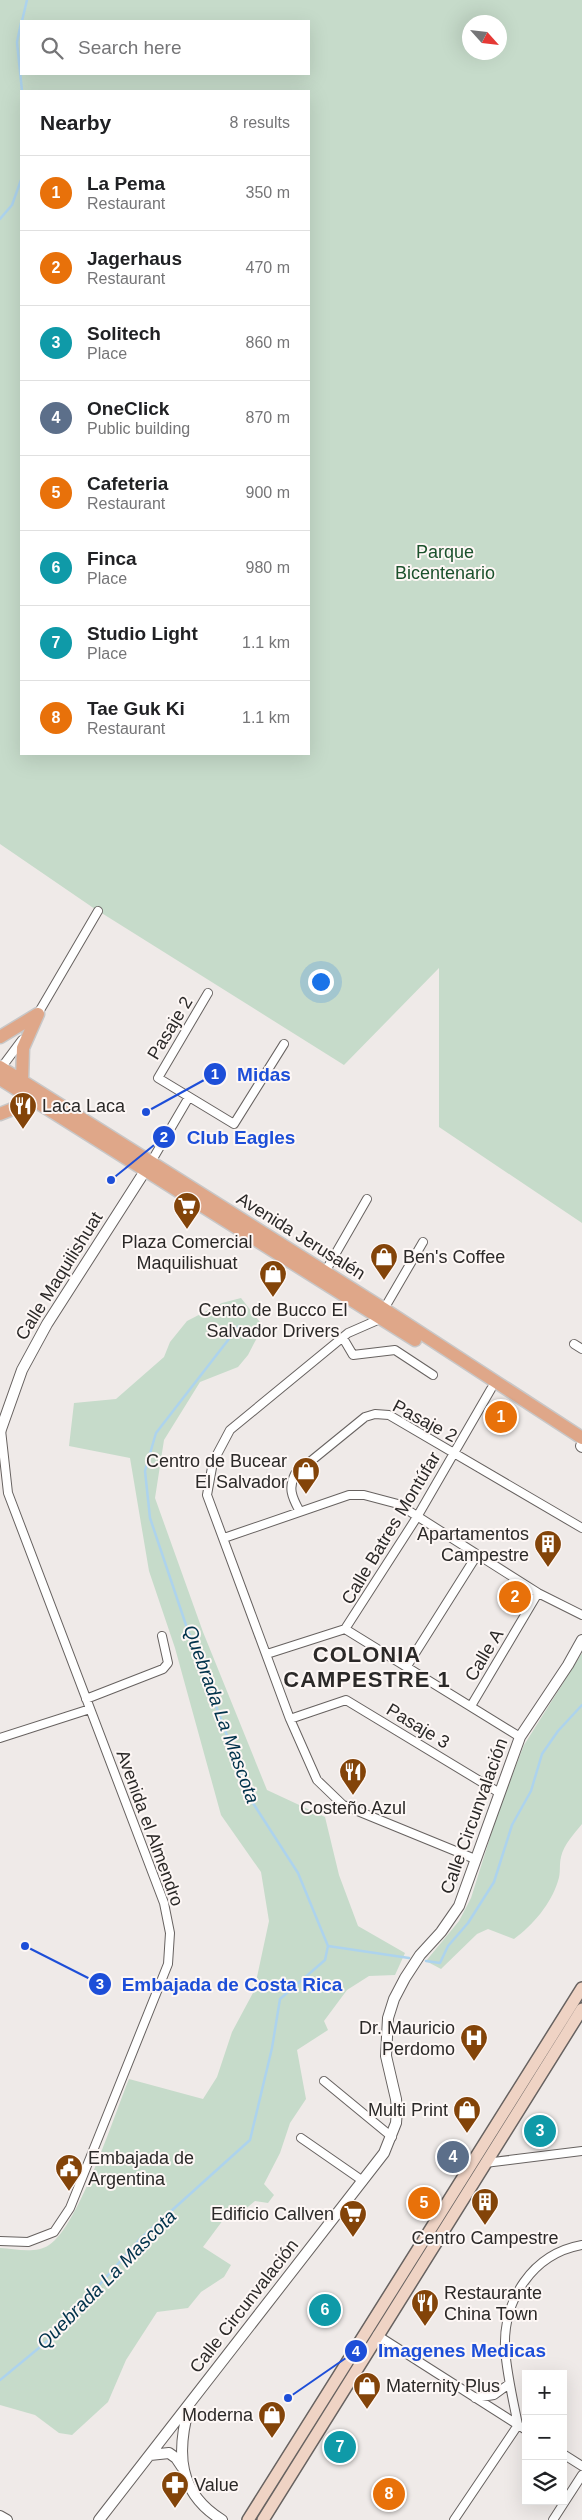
<!DOCTYPE html>
<meta charset="utf-8">
<style>
:root{--surface:#fff;--page:#f6f6f6;--text:#202124;--muted:#757577;--line:#e0e0e0;--accent:#0f766e}
body{margin:0;font-family:Arial,sans-serif;background:var(--page);color:var(--text)}
.controls{position:absolute;right:15px;bottom:15px;display:grid;overflow:hidden;border-radius:0px;box-shadow:0 5px 20px #0002}
.controls button{width:45px;height:45px;display:grid;place-items:center;padding:0;border:0;border-bottom:1px solid var(--line);background:var(--surface);color:var(--text);font:25px sans-serif}
.compass{position:absolute;left:462px;top:15px;width:45px;height:45px;border-radius:50%;background:var(--surface);box-shadow:0 5px 20px #0002;rotate:117deg}
.you{position:absolute;left:320px;top:981px;width:18px;height:18px;margin:-12px;border:4px solid #fff;border-radius:50%;background:#1a73e8;box-shadow:0 0 0 8px #1a73e833}
.badge{display:grid;place-items:center;width:32px;height:32px;border-radius:50%;background:var(--accent);color:#fff;font-size:16px;font-weight:700}
.pin{position:absolute;translate:-50% -50%;border:2px solid #fff;box-shadow:0 1px 5px #0006}
.list{margin:0;padding:0;list-style:none}
h2{display:flex;justify-content:space-between;align-items:center;height:65px;margin:0;padding:0 20px;font-size:21px}
h2 small{font-size:16px;font-weight:400;color:var(--muted)}
.list li{display:grid;grid-template-columns:32px 1fr auto;gap:15px;align-items:center;box-sizing:border-box;height:75px;padding:0 20px;border-top:1px solid var(--line)}
.list b{display:block;font-size:19px;white-space:nowrap}
.list p{margin:0;font-size:16px;white-space:nowrap;color:var(--muted)}
.list em{font-size:16px;font-style:normal;color:var(--muted)}
.icon{flex:none;width:28px;height:28px;fill:none;stroke:currentColor;stroke-width:2;stroke-linecap:round;stroke-linejoin:round}
.map{position:relative;flex:none;width:582px;height:2520px;overflow:hidden}
.search{position:absolute;background:var(--surface);box-shadow:0 5px 20px #0002;left:20px;top:20px;width:290px;height:55px;display:flex;align-items:center;gap:12px;box-sizing:border-box;padding:0 18px;border-radius:0px;color:var(--muted);font-size:19px}
.panel{position:absolute;background:var(--surface);box-shadow:0 5px 20px #0002;left:20px;top:90px;width:290px;height:665px;border-radius:0px}
.map>svg:first-child{display:block}
.green{fill:#c6dbca;fill-rule:evenodd}
.lines{fill:none;stroke-linecap:round;stroke-linejoin:round}
.stream{stroke:#add3ed;stroke-width:2.5}
.minor-casing{stroke:#676260;stroke-width:10}
.tertiary-casing{stroke:#676260;stroke-width:12}
.secondary-casing{stroke:#676260;stroke-width:14}
.primary-casing{stroke:#c8c7c7;stroke-width:15}
.minor{stroke:#fff;stroke-width:8}
.tertiary{stroke:#fff;stroke-width:10}
.secondary{stroke:#efd3c4;stroke-width:11}
.primary{stroke:#dfa789;stroke-width:12}
.labels{text-anchor:middle;stroke-width:4;stroke-linejoin:round;paint-order:stroke}
.park-label{font-size:18px;fill:#1b512c;stroke:#fdf7f5}
.street-label{font-size:18px;fill:#2b2928;stroke:#fdf7f5}
.poi-label{font-size:18px;fill:#2b2928;stroke:#fdf7f5;text-anchor:start}
.water-label{font-size:19px;font-style:italic;fill:#00324b;stroke:#fdf7f5}
.district-label{font-size:22px;font-weight:bold;letter-spacing:1px;fill:#2b2928;stroke:#fdf7f5}
.leader{fill:none;stroke:#1d4ed8;stroke-width:2}
.callout-dot{fill:#1d4ed8;stroke:#fdf7f5;stroke-width:2}
.mark-label{font-size:15px;text-anchor:middle;font-weight:bold;fill:#fff}
.callout-label{font-size:19px;text-anchor:middle;font-weight:bold;fill:#1d4ed8;stroke:#fdf7f5;stroke-width:4;stroke-linejoin:round;paint-order:stroke}
</style>
<div class="map">
<svg width="582" height="2520" viewBox="0 0 582 2520">
<rect width="100%" height="100%" fill="#efeae8"/>
<!-- green -->
<path class="green" d="M0,0H582V1223L439,1127V968L344,1065L92,907L0,844ZM21,21H309V74H21ZM470,22H500V52H470ZM21,91H309V754H21Z
M241,1298L263,1326L248,1355L238,1367L200,1382L164,1440L155,1498L203,1632L267,1790L325,1817L339,1875L358,1926L405,1953L395,1975L369,1976L347,1990L324,2021L328,2030L297,2050L306,2099L290,2123L280,2153L264,2184L274,2195L268,2203L255,2201L243,2211L226,2216L203,2247L231,2265L224,2277L201,2292L188,2308L157,2312L126,2360L108,2402L72,2435L59,2433L35,2415L0,2405V2248C15,2249 36,2254 49,2245C79,2226 114,2115 129,2079L203,2099L217,2077L232,2032L254,1991L269,1921L261,1872L221,1815L175,1648L149,1571L130,1458L69,1446L74,1403L116,1399L164,1357L170,1342L187,1321L222,1303Z
M582,1653V1824C574,1834 564,1844 561,1857C559,1865 561,1873 558,1881C551,1904 533,1925 514,1939L488,1929L477,1934L441,1969L426,1961L459,1921L471,1898L499,1809L524,1745Z"/>
<g class="lines">
<!-- stream -->
<path class="stream" d="M22,21L27,0
M21,23L17,42L22,91
M0,219L12,205L21,180
M328,1946L409,1958
M426,1961L440,1963L448,1946L468,1923L494,1882L512,1825L531,1791L542,1754L558,1731L582,1705
M0,2380L57,2333L139,2240L250,2140L272,2048L280,1999L325,1960L328,1946L298,1873L251,1800L187,1628L150,1518L145,1471L156,1433L239,1326"/>
<defs>
<path id="minor" d="M208,993L158,1078L234,1124L284,1044
M36,1017L98,911
M1,1068L22,1040
M151,1162L189,1097
M325,1272L367,1199
M384,1309L423,1242
M380,1319L348,1333L230,1430L213,1462L207,1495L290,1719L317,1780L343,1805L475,1859
M343,1338L353,1355L395,1350L433,1375
M574,1344L582,1349
M299,1510C292,1497 288,1488 295,1474L365,1417L375,1414L389,1415L582,1528
M224,1538L349,1495H364L398,1504L538,1593L582,1615
M345,1629L417,1517L491,1389
M267,1654L345,1629L520,1737
M407,1666L477,1555
M86,1699L163,1669L168,1663L162,1636
M471,1706L538,1593
M290,1719L346,1700L498,1792
M0,1738L90,1709
M324,2081L392,2137
M301,2138L363,2181
M485,2163L582,2151
M0,2241L28,2242L54,2232L70,2208L168,1964L170,1933L164,1903L8,1493L1,1430
M377,2335L526,2430
M475,2398L494,2395L509,2384
M563,2454L582,2466
M454,2520L518,2425C513,2400 507,2375 505,2349C503,2300 532,2254 582,2245
M553,2520L582,2475"/>
<path id="tertiary" d="M0,1432L22,1370L47,1324L145,1171
M581,1446L582,1447
M189,2407C176,2453 178,2493 222,2520
M150,2455L169,2453L176,2458L182,2467
M0,2516L7,2520
M99,2520L384,2153L396,2123L397,2110L396,2099L386,2056L388,2018L394,1999L405,1978L420,1955L441,1932L459,1906L520,1737L568,1665L582,1640"/>
<path id="secondary" d="M248,2520L582,1988
M263,2520L582,2009"/>
<path id="primary" d="M0,1037L38,1014
M0,1067L384,1309L582,1438
M0,1079L415,1340
M22,1081L23,1048L38,1014
M0,1114L33,1101"/>
</defs>
<!-- minor casing -->
<use href="#minor" class="minor-casing"/>
<!-- tertiary casing -->
<use href="#tertiary" class="tertiary-casing"/>
<!-- secondary casing -->
<use href="#secondary" class="secondary-casing"/>
<!-- primary casing -->
<use href="#primary" class="primary-casing"/>
<!-- minor -->
<use href="#minor" class="minor"/>
<!-- tertiary -->
<use href="#tertiary" class="tertiary"/>
<!-- secondary -->
<use href="#secondary" class="secondary"/>
<!-- primary -->
<use href="#primary" class="primary"/>
</g>
<!-- icons -->
<defs>
<symbol id="restaurant-pin" viewBox="-11 -11 22 30"><path d="M0 17L-7.5 6A9.5 9.5 0 1 1 7.5 6Z" fill="#834409" stroke="#fdf7f5"/><path d="M-5-6h1v4h1v-4h1v4h1v-4h1v5L-1.5 .5V6h-2V.5L-5-1ZM5-6V6H3V1.5H1.5Q1.5-4 5-6Z" fill="#fff"/></symbol>
<symbol id="supermarket-pin" viewBox="-11 -11 22 30"><path d="M0 17L-7.5 6A9.5 9.5 0 1 1 7.5 6Z" fill="#834409" stroke="#fdf7f5"/><path d="M-6-5.5h2.5l.6 2H6L4.5 2H-2.5L-4.4-4H-6ZM-1.5 3.2a1.3 1.3 0 1 0 .1 0ZM3 3.2a1.3 1.3 0 1 0 .1 0Z" fill="#fff"/></symbol>
<symbol id="shop-pin" viewBox="-11 -11 22 30"><path d="M0 17L-7.5 6A9.5 9.5 0 1 1 7.5 6Z" fill="#834409" stroke="#fdf7f5"/><path d="M-5-2.5h2.3a2.7 3.5 0 0 1 5.4 0H5L5.5 6h-11ZM-1.5-2.5h3a1.5 2.3 0 0 0-3 0Z" fill="#fff"/></symbol>
<symbol id="building-pin" viewBox="-11 -11 22 30"><path d="M0 17L-7.5 6A9.5 9.5 0 1 1 7.5 6Z" fill="#834409" stroke="#fdf7f5"/><path d="M-4-6H4V6H1V3H-1V6H-4ZM-2.5-4.3h1.7v1.8h-1.7ZM.8-4.3h1.7v1.8H.8ZM-2.5-1h1.7V.8h-1.7ZM.8-1h1.7V.8H.8Z" fill="#fff"/></symbol>
<symbol id="hospital-pin" viewBox="-11 -11 22 30"><path d="M0 17L-7.5 6A9.5 9.5 0 1 1 7.5 6Z" fill="#834409" stroke="#fdf7f5"/><path d="M-5-5h3v3.5h4V-5h3V5h-3V1.5h-4V5h-3Z" fill="#fff"/></symbol>
<symbol id="civic-pin" viewBox="-11 -11 22 30"><path d="M0 17L-7.5 6A9.5 9.5 0 1 1 7.5 6Z" fill="#834409" stroke="#fdf7f5"/><path d="M-.6-6.5H3V-4.5H.6V-3L4-1V1h2V6H-6V1h2V-1L-.6-3ZM-1.2 2.5V6h2.4V2.5Z" fill="#fff"/></symbol>
<symbol id="pharmacy-pin" viewBox="-11 -11 22 30"><path d="M0 17L-7.5 6A9.5 9.5 0 1 1 7.5 6Z" fill="#834409" stroke="#fdf7f5"/><path d="M-2-6h4v4h4v4h-4v4h-4v-4h-4v-4h4Z" fill="#fff"/></symbol>
</defs>
<g fill-rule="evenodd">
<use href="#restaurant-pin" x="7" y="1090" width="32" height="43"/>
<use href="#supermarket-pin" x="171" y="1190" width="32" height="43"/>
<use href="#shop-pin" x="368" y="1241" width="32" height="43"/>
<use href="#shop-pin" x="257" y="1258" width="32" height="43"/>
<use href="#shop-pin" x="290" y="1455" width="32" height="43"/>
<use href="#building-pin" x="532" y="1528" width="32" height="43"/>
<use href="#restaurant-pin" x="337" y="1756" width="32" height="43"/>
<use href="#hospital-pin" x="458" y="2022" width="32" height="43"/>
<use href="#shop-pin" x="451" y="2094" width="32" height="43"/>
<use href="#civic-pin" x="53" y="2152" width="32" height="43"/>
<use href="#building-pin" x="469" y="2186" width="32" height="43"/>
<use href="#supermarket-pin" x="337" y="2198" width="32" height="43"/>
<use href="#restaurant-pin" x="409" y="2287" width="32" height="43"/>
<use href="#shop-pin" x="351" y="2370" width="32" height="43"/>
<use href="#shop-pin" x="256" y="2399" width="32" height="43"/>
<use href="#pharmacy-pin" x="159" y="2469" width="32" height="43"/>
</g>
<g class="labels">
<!-- park labels -->
<g class="park-label">
<text x="445" y="558">Parque<tspan x="445" dy="21">Bicentenario</tspan></text>
</g>
<!-- street labels -->
<g class="street-label">
<text transform="translate(170 1028) rotate(-59)" y="6">Pasaje 2</text>
<text transform="translate(301 1236) rotate(32)" y="6">Avenida Jerusalén</text>
<text transform="translate(59 1276) rotate(-58)" y="6">Calle Maquilishuat</text>
<text transform="translate(425 1421) rotate(28)" y="6">Pasaje 2</text>
<text transform="translate(391 1528) rotate(-59)" y="6">Calle Batres Montúfar</text>
<text transform="translate(484 1655) rotate(-59)" y="6">Calle A</text>
<text transform="translate(418 1726) rotate(31)" y="6">Pasaje 3</text>
<text transform="translate(474 1816) rotate(-70)" y="6">Calle Circunvalación</text>
<text transform="translate(150 1828) rotate(70)" y="6">Avenida el Almendro</text>
<text transform="translate(244 2306) rotate(-52)" y="6">Calle Circunvalación</text>
</g>
<!-- poi labels -->
<g class="poi-label">
<text x="42" y="1112">Laca Laca</text>
<text x="187" y="1248" text-anchor="middle">Plaza Comercial<tspan x="187" dy="21">Maquilishuat</tspan></text>
<text x="403" y="1263">Ben's Coffee</text>
<text x="273" y="1316" text-anchor="middle">Cento de Bucco El<tspan x="273" dy="21">Salvador Drivers</tspan></text>
<text x="287" y="1467" text-anchor="end">Centro de Bucear<tspan x="287" dy="21">El Salvador</tspan></text>
<text x="529" y="1540" text-anchor="end">Apartamentos<tspan x="529" dy="21">Campestre</tspan></text>
<text x="353" y="1814" text-anchor="middle">Costeño Azul</text>
<text x="455" y="2034" text-anchor="end">Dr. Mauricio<tspan x="455" dy="21">Perdomo</tspan></text>
<text x="448" y="2116" text-anchor="end">Multi Print</text>
<text x="88" y="2164">Embajada de<tspan x="88" dy="21">Argentina</tspan></text>
<text x="334" y="2220" text-anchor="end">Edificio Callven</text>
<text x="485" y="2244" text-anchor="middle">Centro Campestre</text>
<text x="444" y="2299">Restaurante<tspan x="444" dy="21">China Town</tspan></text>
<text x="386" y="2392">Maternity Plus</text>
<text x="253" y="2421" text-anchor="end">Moderna</text>
<text x="194" y="2491">Value</text>
</g>
<!-- water labels -->
<g class="water-label">
<text transform="translate(222 1714) rotate(70)" y="7">Quebrada La Mascota</text>
<text transform="translate(106 2279) rotate(-45)" y="7">Quebrada La Mascota</text>
</g>
<!-- district labels -->
<g class="district-label">
<text x="367" y="1662">COLONIA<tspan x="367" dy="25">CAMPESTRE 1</tspan></text>
</g>
</g>
<!-- callouts -->
<path class="leader" d="M146 1112L215 1074M111 1180L164 1137M25 1946L100 1984M288 2398L356 2351"/>
<g class="callout-dot">
<circle cx="146" cy="1112" r="5"/>
<circle cx="111" cy="1180" r="5"/>
<circle cx="25" cy="1946" r="5"/>
<circle cx="288" cy="2398" r="5"/>
<circle cx="215" cy="1074" r="12"/>
<circle cx="164" cy="1137" r="12"/>
<circle cx="100" cy="1984" r="12"/>
<circle cx="356" cy="2351" r="12"/>
</g>
<g class="mark-label">
<text x="215" y="1079">1</text>
<text x="164" y="1142">2</text>
<text x="100" y="1989">3</text>
<text x="356" y="2356">4</text>
</g>
<g class="callout-label">
<text x="264" y="1081">Midas</text>
<text x="241" y="1144">Club Eagles</text>
<text x="232" y="1991">Embajada de Costa Rica</text>
<text x="462" y="2357">Imagenes Medicas</text>
</g>
</svg>
<div class="controls">
<button>+</button>
<button>−</button>
<button><svg class="icon" aria-label="layers" viewBox="0 0 24 24"><path d="M12 4l9 5-9 5-9-5zM3 14l9 5 9-5"/></svg></button>
</div>
<svg class="compass" viewBox="-18 -18 36 36"><path d="M0-13l5 13h-10z" fill="#e53935"/><path d="M0 13l5-13h-10z" fill="#757577"/></svg>
<div class="you"></div>
<div class="pin badge" style="left:501px;top:1417px;background:#e8710a">1</div>
<div class="pin badge" style="left:515px;top:1597px;background:#e8710a">2</div>
<div class="pin badge" style="left:540px;top:2131px;background:#0f9aa8">3</div>
<div class="pin badge" style="left:453px;top:2157px;background:#5c6f8a">4</div>
<div class="pin badge" style="left:424px;top:2203px;background:#e8710a">5</div>
<div class="pin badge" style="left:325px;top:2310px;background:#0f9aa8">6</div>
<div class="pin badge" style="left:340px;top:2447px;background:#0f9aa8">7</div>
<div class="pin badge" style="left:389px;top:2494px;background:#e8710a">8</div>
<div class="search"><svg class="icon" aria-label="search" viewBox="0 0 24 24"><circle cx="10" cy="10" r="6"/><path d="M15 15l6 6"/></svg>Search here</div>
<section class="panel">
<h2>Nearby<small>8 results</small></h2>
<ul class="list">
<li><span class="badge" style="background:#e8710a">1</span><div><b>La Pema</b><p>Restaurant</p></div><em>350 m</em></li>
<li><span class="badge" style="background:#e8710a">2</span><div><b>Jagerhaus</b><p>Restaurant</p></div><em>470 m</em></li>
<li><span class="badge" style="background:#0f9aa8">3</span><div><b>Solitech</b><p>Place</p></div><em>860 m</em></li>
<li><span class="badge" style="background:#5c6f8a">4</span><div><b>OneClick</b><p>Public building</p></div><em>870 m</em></li>
<li><span class="badge" style="background:#e8710a">5</span><div><b>Cafeteria</b><p>Restaurant</p></div><em>900 m</em></li>
<li><span class="badge" style="background:#0f9aa8">6</span><div><b>Finca</b><p>Place</p></div><em>980 m</em></li>
<li><span class="badge" style="background:#0f9aa8">7</span><div><b>Studio Light</b><p>Place</p></div><em>1.1 km</em></li>
<li><span class="badge" style="background:#e8710a">8</span><div><b>Tae Guk Ki</b><p>Restaurant</p></div><em>1.1 km</em></li>
</ul>
</section>
</div>
